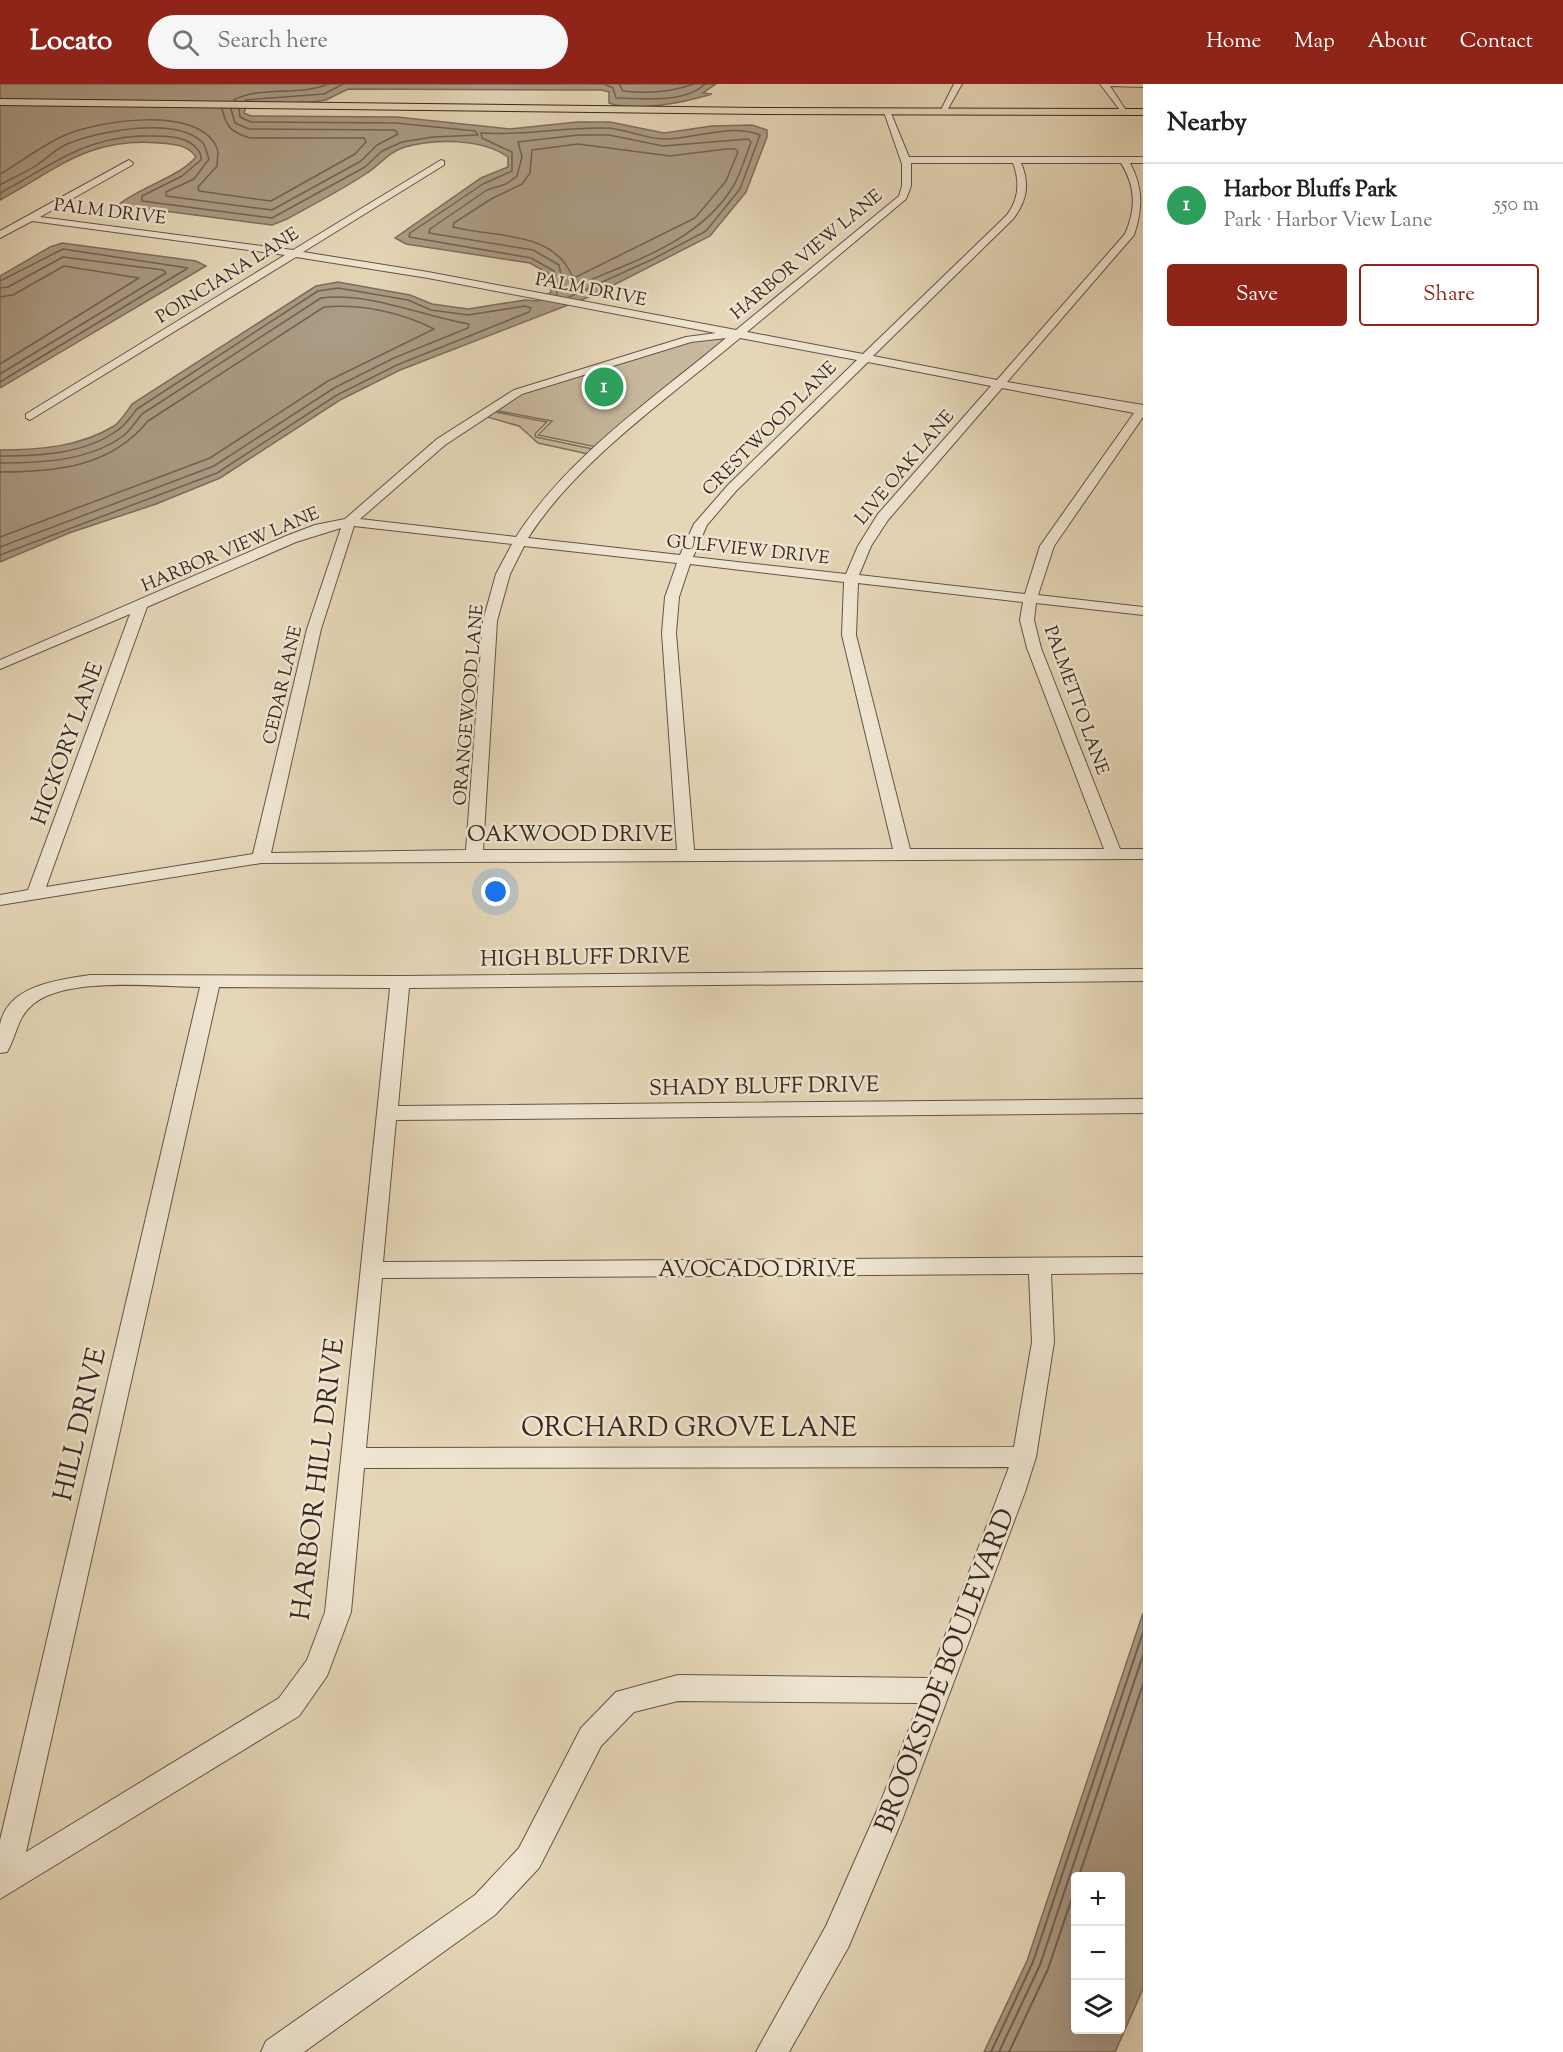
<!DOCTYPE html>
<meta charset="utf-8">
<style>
:root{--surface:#fff;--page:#f6f6f6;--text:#202124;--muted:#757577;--line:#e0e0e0;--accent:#8f2418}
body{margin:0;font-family:"Sorts Mill Goudy",serif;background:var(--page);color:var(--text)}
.controls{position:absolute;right:18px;bottom:18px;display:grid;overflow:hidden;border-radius:6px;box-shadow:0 6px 24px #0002}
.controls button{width:54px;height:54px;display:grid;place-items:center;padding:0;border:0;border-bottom:2px solid var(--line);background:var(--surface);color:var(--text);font:30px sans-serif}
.you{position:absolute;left:496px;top:808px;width:21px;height:21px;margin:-15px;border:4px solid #fff;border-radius:50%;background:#1a73e8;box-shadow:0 0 0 9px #1a73e833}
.badge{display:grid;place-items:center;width:39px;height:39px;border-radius:50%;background:var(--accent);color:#fff;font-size:20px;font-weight:700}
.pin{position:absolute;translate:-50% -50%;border:3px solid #fff;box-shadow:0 2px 6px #0006}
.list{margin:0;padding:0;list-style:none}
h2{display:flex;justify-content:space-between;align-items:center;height:78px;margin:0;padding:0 24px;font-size:26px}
h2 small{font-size:20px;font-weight:400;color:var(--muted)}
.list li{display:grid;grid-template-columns:39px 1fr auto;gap:18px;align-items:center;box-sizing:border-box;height:84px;padding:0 24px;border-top:2px solid var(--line)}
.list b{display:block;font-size:22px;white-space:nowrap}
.list p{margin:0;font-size:20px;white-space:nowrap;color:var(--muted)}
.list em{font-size:20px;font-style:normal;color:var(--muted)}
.actions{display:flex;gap:12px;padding:18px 24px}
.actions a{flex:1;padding:14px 0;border:2px solid var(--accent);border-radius:6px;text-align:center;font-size:21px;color:var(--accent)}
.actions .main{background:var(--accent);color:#fff}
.icon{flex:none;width:33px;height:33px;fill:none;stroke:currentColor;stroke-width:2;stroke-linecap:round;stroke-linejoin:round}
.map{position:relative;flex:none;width:1143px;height:1968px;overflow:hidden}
header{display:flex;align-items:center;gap:36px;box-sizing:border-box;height:84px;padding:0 30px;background:var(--accent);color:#fff}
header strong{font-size:28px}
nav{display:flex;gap:33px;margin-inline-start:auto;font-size:21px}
.search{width:420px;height:54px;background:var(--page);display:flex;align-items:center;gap:15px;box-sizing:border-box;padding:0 21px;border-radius:33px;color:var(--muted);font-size:22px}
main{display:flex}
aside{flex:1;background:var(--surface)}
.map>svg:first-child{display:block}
.green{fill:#c8b89d;stroke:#80705e;stroke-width:1.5}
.water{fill:#ab9b84;stroke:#7d6d5c;stroke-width:1.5;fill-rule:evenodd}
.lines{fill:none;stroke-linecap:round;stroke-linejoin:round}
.shore-far1{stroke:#726252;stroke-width:1.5}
.shore{stroke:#726252;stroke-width:2}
.minor-casing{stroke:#645446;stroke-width:2}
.major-casing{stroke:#392820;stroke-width:2}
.minor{fill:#eee4d0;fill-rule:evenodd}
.major{fill:#e5d6b7;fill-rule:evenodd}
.labels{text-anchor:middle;stroke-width:5;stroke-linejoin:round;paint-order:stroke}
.far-street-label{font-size:18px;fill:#392820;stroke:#eee4d0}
.street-label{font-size:22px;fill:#392820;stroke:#eee4d0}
.near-street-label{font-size:27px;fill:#392820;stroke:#eee4d0}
</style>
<header>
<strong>Locato</strong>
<div class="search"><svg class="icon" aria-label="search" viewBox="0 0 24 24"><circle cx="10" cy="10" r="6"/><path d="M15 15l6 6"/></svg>Search here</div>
<nav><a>Home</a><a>Map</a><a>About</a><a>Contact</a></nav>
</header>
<main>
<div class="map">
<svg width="1143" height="1968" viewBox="0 0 1143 1968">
<rect width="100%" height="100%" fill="#e5d6b7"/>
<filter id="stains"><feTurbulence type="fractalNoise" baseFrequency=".00333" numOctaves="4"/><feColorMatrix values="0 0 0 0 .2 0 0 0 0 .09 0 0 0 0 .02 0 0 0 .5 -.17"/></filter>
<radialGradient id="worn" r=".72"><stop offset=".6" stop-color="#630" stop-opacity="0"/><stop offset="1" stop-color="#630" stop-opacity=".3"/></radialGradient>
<!-- green -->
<path class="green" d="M738,250L601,364L538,351L552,337L488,325L518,308L690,255Z
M490,327L547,338L535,350L536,353L593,365L588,370L538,359L519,342L484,332Z"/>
<!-- water -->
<path class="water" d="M0,0H716L703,9L712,10C686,18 634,29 609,19V8L602,6L348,5L326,16L311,18L252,20L246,23L244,29L251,32L397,33L510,45L577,38H610L664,49L712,42L752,41L767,46V53L746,108L710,152L594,211L400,286L340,316L220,394L156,420L69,449L0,478V366C38,366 80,363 114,342C121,337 127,327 132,320L316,202L338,198L410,211L432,220L468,225L525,216L538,217L551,208L549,190L530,179L406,160L395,154L481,94L508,83V73C481,54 436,55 405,63C388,68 381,80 367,89C342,106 314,120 287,135L272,141L118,121C141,102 178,94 196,73C188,61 174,60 159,59C89,53 57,85 0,116Z
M62,159L196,177L206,182L0,304V192L50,163Z
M1143,1529V1905L1115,1968H984L1027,1877ZM1076,1792H1120V1946H1076Z"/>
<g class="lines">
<!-- shore-far1 -->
<path class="shore-far1" d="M604,0L613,4L616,14C643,14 685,20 705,0
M619,0L623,7C647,10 671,8 694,0
M234,16C263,1 298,13 328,0
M245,16L324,10L343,0
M578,51H609L663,62L748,55L751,58C746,72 741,88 734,101C700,159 626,180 568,205L564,204L559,181L533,166L429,149L430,145L487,106L506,100L517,92L522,73L518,58Z
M578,60L670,72L726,65H735L738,68L726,97L695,134L576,193L572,192C553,146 494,154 453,143L454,139L491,115L522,100L530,89L532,66Z
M0,90C21,78 41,62 63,52C96,37 199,20 217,64C219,68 217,77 217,82L198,103L199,107L271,117L355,70L366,58L364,54H250C231,48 227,44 222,25
M0,101C12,94 25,89 37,81C47,74 56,65 67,60C99,47 175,32 202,58C206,62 207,70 209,75L194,95L166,108V112L272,126L361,77L377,61L398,50L395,46L249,45L235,39L231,25
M0,109C49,83 81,55 139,52C154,52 170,51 185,56C193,60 202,66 201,76L182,92L142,112V117L272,134L365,83L382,67L402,58L433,53L478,51L475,47L396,39L251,38L240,33L239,25
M0,197L63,165L188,184L0,298
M0,204L8,203L63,173L163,186L166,189L0,290
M557,211L554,187L531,174L409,153L410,149L483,100L512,87V68L482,54L481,49C523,52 563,43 605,44C625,44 645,55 664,55C696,55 729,39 760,51L740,105L706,147L653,175L569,213
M0,213L13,211L64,182L139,194L0,280
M0,372C40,372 85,370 118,346C126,341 131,332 137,325L318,207L338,204L408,216L431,226L468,231L525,222L531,224L529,228L397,281L337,311L217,389L0,471
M0,379C41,379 89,377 123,352C131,346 136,337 142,330L321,214C370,208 421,232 469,240L468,244L394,274L334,304L214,382L0,463
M0,388C56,388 111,383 148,337L324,223C361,220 401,228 434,245L328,297L210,374L0,453"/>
<!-- shore -->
<path class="shore" d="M1079,1792L1143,1600
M991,1968L1033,1878L1143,1548
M999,1968L1040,1881L1143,1571
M1009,1968L1048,1885L1076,1802"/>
<defs>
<path id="minor" d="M954,0H962L945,30H939Z
M1100,0H1143V3L1110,2L1127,28L1123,30Z
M883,25L890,27L909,73H1143V79H1130C1143,103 1143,125 1134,151L1007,298L1143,321V333L1054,462L1038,511L1143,523V531L1036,519L1034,536L1041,564L1120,765H1143V775L261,779L0,821V811L28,806L130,530L0,585V576L286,452L315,441L345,435L437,355L514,306L686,253L716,249L428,194L296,173L30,336L26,334V330L285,171L32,137L0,154V147L129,76L133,79L132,81L40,133L293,166L441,76L444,77V81L303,168L428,188L736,246L899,112L902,102V80ZM911,79H1013C1020,97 1019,115 1007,131L863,270L747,248L906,115L911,102ZM1021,79H1121C1136,103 1136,125 1125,150L997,296L873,272L1013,135C1027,117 1030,100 1021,79ZM726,254C653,315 568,372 516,453L360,435L445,361L522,310L691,258ZM740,254L857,276L728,401L694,440L680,471L528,454C577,377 670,313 740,254ZM868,278L991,302L878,430L858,462L846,490L693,473L707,441L736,407ZM1002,304L1134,329L1040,462L1025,510L859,491L871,462L888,436ZM354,442L512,460L496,490L483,537L466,766L271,769L321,545ZM341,444L307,545L253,770L46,803L147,523L296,458ZM524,462L677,479L665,513L662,549L677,766H483L497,537L510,490ZM690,480L844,498L842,551L893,765L694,766L676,549L679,513ZM858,499L1023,518L1020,536L1027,564L1104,765H910L856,551Z
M1143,885V897L409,904L398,1022L1143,1015V1029L396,1036L383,1178L1143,1173V1189L1051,1190L1054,1258L1036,1373L1025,1408L902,1736L848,1864L789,1968H756L826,1842L879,1722L919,1619L678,1617L634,1628L601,1662L539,1784L495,1831L304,1968H261L266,1957L475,1811L519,1764L581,1644L616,1608L678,1591L929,1594L1009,1383L364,1384L351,1528L327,1592L299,1632L0,1815V1756L200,903C157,903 62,891 30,923C17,935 16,953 7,968L0,969C0,960 0,950 0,941C7,901 59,896 90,891L400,892ZM219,903L390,904L325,1528L307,1576L279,1614L26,1768ZM1029,1190L1032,1258L1014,1363L366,1364L382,1194Z"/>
<path id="major" d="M0,15L761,24L1143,25V31L761,30L0,21Z"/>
</defs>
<!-- minor casing -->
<use href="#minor" class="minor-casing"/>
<!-- major casing -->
<use href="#major" class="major-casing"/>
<!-- minor -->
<use href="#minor" class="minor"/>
<!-- major -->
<use href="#major" class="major"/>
</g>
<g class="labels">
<!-- far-street labels -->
<g class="far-street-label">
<text transform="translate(110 127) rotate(7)" y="6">PALM DRIVE</text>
<text transform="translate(806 170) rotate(-40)" y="6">HARBOR VIEW LANE</text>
<text transform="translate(227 191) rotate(-32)" y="6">POINCIANA LANE</text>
<text transform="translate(591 205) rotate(11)" y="6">PALM DRIVE</text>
<text transform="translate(769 344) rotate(-45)" y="6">CRESTWOOD LANE</text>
<text transform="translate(904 383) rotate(-50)" y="6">LIVE OAK LANE</text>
<text transform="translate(230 465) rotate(-23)" y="6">HARBOR VIEW LANE</text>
<text transform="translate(748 465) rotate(6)" y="6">GULFVIEW DRIVE</text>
<text transform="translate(282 601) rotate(-77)" y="6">CEDAR LANE</text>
<text transform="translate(1077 616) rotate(70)" y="6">PALMETTO LANE</text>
<text transform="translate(468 621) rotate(-85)" y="6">ORANGEWOOD LANE</text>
</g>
<!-- street labels -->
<g class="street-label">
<text transform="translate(66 659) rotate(-70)" y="8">HICKORY LANE</text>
<text x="570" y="757">OAKWOOD DRIVE</text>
<text transform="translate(585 872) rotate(-1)" y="8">HIGH BLUFF DRIVE</text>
<text transform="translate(764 1001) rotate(-1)" y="8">SHADY BLUFF DRIVE</text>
<text x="757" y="1192">AVOCADO DRIVE</text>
</g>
<!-- near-street labels -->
<g class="near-street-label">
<text transform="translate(79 1340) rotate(-77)" y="9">HILL DRIVE</text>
<text x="689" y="1352">ORCHARD GROVE LANE</text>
<text transform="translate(317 1395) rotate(-83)" y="9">HARBOR HILL DRIVE</text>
<text transform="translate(944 1586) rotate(-69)" y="9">BROOKSIDE BOULEVARD</text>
</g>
</g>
<rect width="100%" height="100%" filter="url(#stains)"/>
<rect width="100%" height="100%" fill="url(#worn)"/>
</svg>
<div class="controls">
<button>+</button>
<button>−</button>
<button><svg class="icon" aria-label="layers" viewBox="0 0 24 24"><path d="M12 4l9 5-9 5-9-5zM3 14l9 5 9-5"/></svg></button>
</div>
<div class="you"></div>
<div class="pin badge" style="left:604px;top:303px;background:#2e9e5b">1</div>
</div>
<aside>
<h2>Nearby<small></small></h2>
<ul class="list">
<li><span class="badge" style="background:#2e9e5b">1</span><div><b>Harbor Bluffs Park</b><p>Park · Harbor View Lane</p></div><em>550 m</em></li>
</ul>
<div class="actions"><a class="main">Save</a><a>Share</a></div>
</aside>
</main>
